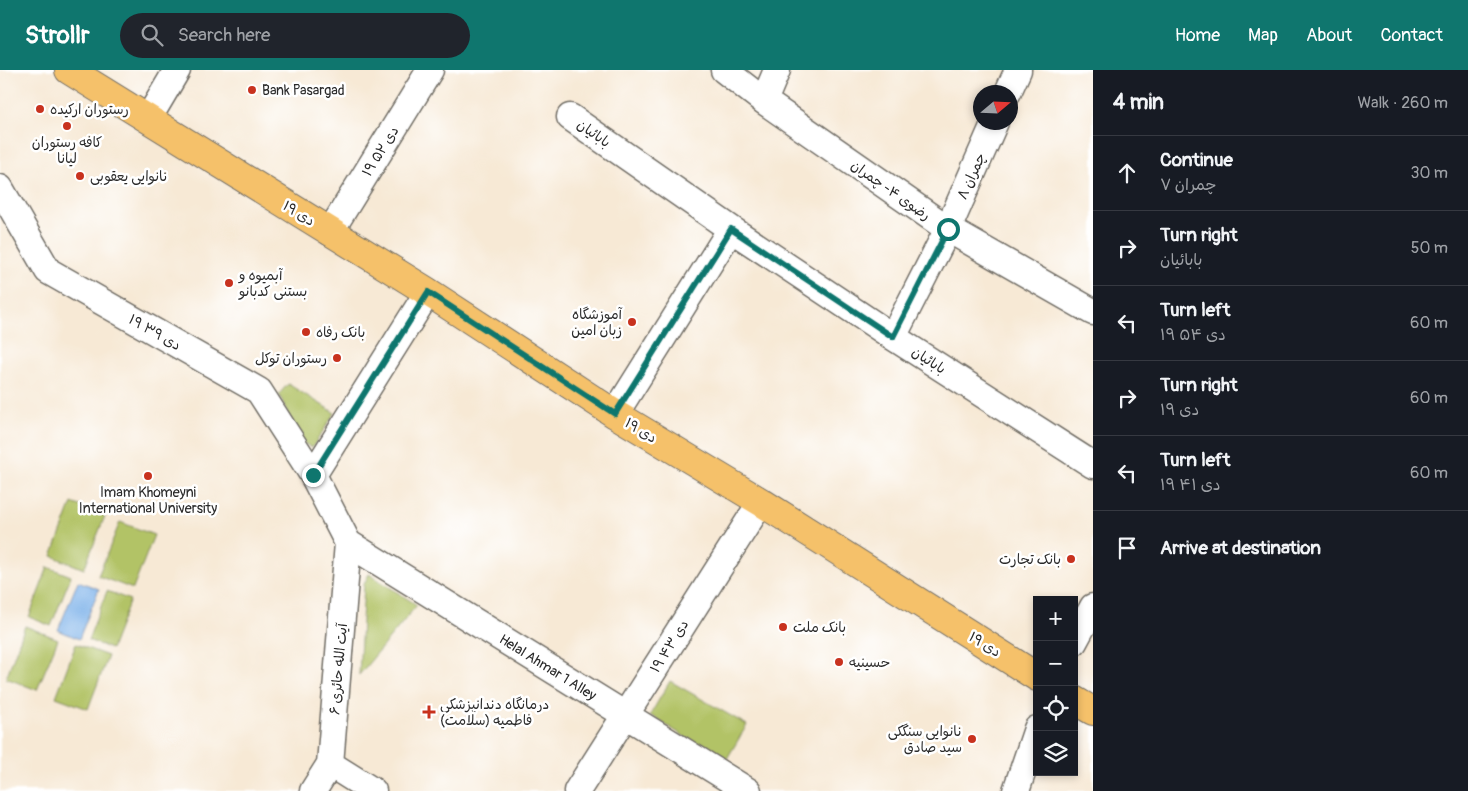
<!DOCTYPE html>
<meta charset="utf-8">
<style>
:root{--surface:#171b24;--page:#20242c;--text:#f1f3f6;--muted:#9ea1a6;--line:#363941;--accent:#0f766e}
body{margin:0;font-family:Pangolin,"Playpen Sans Arabic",sans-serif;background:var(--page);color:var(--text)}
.controls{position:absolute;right:15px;bottom:15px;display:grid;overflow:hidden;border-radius:0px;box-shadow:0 2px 8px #0003}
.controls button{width:45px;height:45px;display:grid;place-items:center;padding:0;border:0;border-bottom:1px solid var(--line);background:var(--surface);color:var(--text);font:25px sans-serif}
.compass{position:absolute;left:973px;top:15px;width:45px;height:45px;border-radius:50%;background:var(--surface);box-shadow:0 2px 8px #0003;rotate:71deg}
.stop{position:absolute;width:15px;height:15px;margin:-11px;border:4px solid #0f766e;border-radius:50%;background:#fff}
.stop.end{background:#0f766e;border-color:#fff;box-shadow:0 1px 5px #0008}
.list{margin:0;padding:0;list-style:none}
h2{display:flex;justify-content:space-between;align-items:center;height:65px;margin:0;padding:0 20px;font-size:21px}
h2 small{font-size:16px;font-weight:400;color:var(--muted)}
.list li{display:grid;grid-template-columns:32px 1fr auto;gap:15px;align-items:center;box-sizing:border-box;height:75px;padding:0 20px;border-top:1px solid var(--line)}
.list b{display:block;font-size:19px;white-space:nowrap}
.list p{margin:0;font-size:16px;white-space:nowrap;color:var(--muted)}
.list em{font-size:16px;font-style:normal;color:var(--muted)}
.icon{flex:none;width:28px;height:28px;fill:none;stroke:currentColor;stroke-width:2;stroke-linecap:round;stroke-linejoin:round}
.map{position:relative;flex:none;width:1093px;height:721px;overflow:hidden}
header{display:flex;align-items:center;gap:30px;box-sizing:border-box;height:70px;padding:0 25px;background:var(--accent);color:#fff}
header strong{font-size:24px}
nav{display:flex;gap:28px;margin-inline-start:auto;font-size:18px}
.search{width:350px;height:45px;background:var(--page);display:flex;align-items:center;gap:12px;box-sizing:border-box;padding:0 18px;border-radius:28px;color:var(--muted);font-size:19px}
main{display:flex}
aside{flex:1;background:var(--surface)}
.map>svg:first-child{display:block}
.green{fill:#b2c366;stroke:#6e7748}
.water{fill:#7bb1e9;stroke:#536e8a}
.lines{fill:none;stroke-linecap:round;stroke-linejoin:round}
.minor-casing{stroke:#726e66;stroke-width:29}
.major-casing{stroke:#726e66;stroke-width:30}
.minor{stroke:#fff;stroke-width:26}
.major{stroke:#f5c16b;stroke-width:28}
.route{stroke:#0f766e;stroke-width:6}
.poi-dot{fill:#c8321e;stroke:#fff;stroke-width:2}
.labels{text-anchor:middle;stroke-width:5;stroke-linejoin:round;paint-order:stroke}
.poi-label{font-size:14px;fill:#2b2b2b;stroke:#fff;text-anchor:start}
.street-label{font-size:14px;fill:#2b2b2b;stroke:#fff}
</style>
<header>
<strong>Strollr</strong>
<div class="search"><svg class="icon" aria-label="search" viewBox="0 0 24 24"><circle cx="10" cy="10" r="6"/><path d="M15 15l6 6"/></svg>Search here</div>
<nav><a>Home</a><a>Map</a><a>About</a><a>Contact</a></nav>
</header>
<main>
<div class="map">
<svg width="1093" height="721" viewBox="0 0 1093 721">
<rect width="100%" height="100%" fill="#fff"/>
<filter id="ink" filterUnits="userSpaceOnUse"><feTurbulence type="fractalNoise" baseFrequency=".02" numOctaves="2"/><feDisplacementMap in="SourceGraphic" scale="10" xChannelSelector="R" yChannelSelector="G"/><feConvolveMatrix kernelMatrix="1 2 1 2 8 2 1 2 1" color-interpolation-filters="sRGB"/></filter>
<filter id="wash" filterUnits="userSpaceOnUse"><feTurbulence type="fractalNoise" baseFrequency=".0096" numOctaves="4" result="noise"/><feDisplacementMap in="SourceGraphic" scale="20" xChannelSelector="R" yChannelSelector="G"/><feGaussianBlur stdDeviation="1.12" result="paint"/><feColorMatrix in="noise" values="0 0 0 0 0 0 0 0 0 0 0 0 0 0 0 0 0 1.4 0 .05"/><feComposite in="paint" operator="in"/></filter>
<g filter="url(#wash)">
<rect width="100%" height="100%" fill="#f7e9d5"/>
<!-- green -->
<path class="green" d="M288,314L335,343L312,378L300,371L279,324Z
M72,433L105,446L84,499L52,486Z
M120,452L154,465L133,519L98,506Z
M48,497L71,506L51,556L29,547Z
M369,504L417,535L359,605L364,514Z
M107,521L130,530L111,579L88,570Z
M25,556L58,569L37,620L6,608Z
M76,574L108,586L88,639L56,627Z
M670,611L747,655L725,692L650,645Z"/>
<!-- water -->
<path class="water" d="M78,511L99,519L79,569L58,560Z"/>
</g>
<g filter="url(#ink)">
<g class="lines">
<defs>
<path id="minor" d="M724,0L764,31L948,159L1093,242
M1008,22L1018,0
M764,31L777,0
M570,47L731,159L893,267L1093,395
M148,49L177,0
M0,118L48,201L259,321L313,405L348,473
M330,162L430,0
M893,267L948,159L995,52
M615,344L731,159
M313,405L428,222
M348,473L748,721
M1074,572L1093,537
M330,694L373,721
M313,721L330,694L348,473
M577,721L761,432
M1016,721L1037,659"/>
<path id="major" d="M69,0L428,222L615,344L761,432L1037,607
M1074,630L1093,641"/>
</defs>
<!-- minor casing -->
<use href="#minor" class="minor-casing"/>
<!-- major casing -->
<use href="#major" class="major-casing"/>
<!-- minor -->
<use href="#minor" class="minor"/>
<!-- major -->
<use href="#major" class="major"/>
</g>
</g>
<g class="lines" filter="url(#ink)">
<!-- route -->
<path class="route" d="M313,405L428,222L615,344L731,159L893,267L948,159"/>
</g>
<!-- markers -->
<g class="poi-dot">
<circle cx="252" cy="20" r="5"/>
<circle cx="40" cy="39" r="5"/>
<circle cx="67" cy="56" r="5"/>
<circle cx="80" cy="106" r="5"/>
<circle cx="229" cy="213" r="5"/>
<circle cx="632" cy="252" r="5"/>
<circle cx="306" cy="262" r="5"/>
<circle cx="337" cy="288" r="5"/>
<circle cx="148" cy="406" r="5"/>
<circle cx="1071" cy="489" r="5"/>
<circle cx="783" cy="557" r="5"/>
<circle cx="839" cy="592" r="5"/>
<path d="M426.5 634.5h5v5h5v5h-5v5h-5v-5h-5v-5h5z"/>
<circle cx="972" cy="669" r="5"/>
</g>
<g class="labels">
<!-- poi labels -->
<g class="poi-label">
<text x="262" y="25">Bank Pasargad</text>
<text x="50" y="44">رستوران ارکیده</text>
<text x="67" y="77" text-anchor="middle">کافه رستوران<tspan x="67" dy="16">لیانا</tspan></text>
<text x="90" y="111">نانوایی یعقوبی</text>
<text x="239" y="210">آبمیوه و<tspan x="239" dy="16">بستنی کدبانو</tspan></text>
<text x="622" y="249" text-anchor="end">آموزشگاه<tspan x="622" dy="16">زبان امین</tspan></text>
<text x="316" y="267">بانک رفاه</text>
<text x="327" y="293" text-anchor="end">رستوران توکل</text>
<text x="148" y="427" text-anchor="middle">Imam Khomeyni<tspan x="148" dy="16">International University</tspan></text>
<text x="1061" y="494" text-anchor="end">بانک تجارت</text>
<text x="793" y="562">بانک ملت</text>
<text x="849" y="597">حسینیه</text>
<text x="440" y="639">درمانگاه دندانپزشکی<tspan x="440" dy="16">فاطمیه (سلامت)</tspan></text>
<text x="962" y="666" text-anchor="end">نانوایی سنگکی<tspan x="962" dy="16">سید صادق</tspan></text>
</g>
<!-- street labels -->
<g class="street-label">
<text transform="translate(594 63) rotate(35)" y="5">بابائیان</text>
<text transform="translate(380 81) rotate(-58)" y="5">۱۹ دی ۵۲</text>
<text transform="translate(971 106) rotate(-66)" y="5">چمران ۸</text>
<text transform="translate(891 120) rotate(35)" y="5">رضوی ۴- چمران</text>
<text transform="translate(299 143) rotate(32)" y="5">۱۹ دی</text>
<text transform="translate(155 262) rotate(30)" y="5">۱۹ دی ۳۹</text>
<text transform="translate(929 290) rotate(33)" y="5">بابائیان</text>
<text transform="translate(641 360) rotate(31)" y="5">۱۹ دی</text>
<text transform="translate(985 574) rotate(32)" y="5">۱۹ دی</text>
<text transform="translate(669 576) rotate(-58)" y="5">۱۹ دی ۴۳</text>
<text transform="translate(548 597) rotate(32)" y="5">Helal Ahmar 1 Alley</text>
<text transform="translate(338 599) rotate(-85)" y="5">آیت الله حائری ۶</text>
</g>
</g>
</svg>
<div class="controls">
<button>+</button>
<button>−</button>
<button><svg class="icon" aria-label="locate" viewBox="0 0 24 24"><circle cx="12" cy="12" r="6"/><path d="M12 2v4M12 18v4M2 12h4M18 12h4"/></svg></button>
<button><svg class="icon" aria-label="layers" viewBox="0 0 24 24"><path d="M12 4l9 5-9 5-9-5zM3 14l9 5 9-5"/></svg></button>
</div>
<svg class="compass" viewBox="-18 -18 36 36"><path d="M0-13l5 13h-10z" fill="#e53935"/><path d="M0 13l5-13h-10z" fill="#9ea1a6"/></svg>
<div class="stop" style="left:948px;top:159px"></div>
<div class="stop end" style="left:313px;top:405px"></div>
</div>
<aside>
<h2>4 min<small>Walk · 260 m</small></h2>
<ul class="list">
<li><svg class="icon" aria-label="ahead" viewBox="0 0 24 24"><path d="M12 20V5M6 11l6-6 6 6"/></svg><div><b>Continue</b><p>چمران ۷</p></div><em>30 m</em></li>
<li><svg class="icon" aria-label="right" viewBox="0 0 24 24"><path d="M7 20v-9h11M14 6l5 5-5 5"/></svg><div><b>Turn right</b><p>بابائیان</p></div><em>50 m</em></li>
<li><svg class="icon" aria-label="left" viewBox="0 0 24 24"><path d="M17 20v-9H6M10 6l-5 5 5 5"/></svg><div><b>Turn left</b><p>۱۹ دی ۵۴</p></div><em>60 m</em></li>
<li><svg class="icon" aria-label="right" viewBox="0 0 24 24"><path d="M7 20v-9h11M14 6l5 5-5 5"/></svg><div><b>Turn right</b><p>۱۹ دی</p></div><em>60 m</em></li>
<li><svg class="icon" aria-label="left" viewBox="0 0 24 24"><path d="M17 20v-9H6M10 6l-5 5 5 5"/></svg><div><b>Turn left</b><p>۱۹ دی ۴۱</p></div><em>60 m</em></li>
<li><svg class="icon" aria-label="arrive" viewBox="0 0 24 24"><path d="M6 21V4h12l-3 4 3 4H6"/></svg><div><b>Arrive at destination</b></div></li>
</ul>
</aside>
</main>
